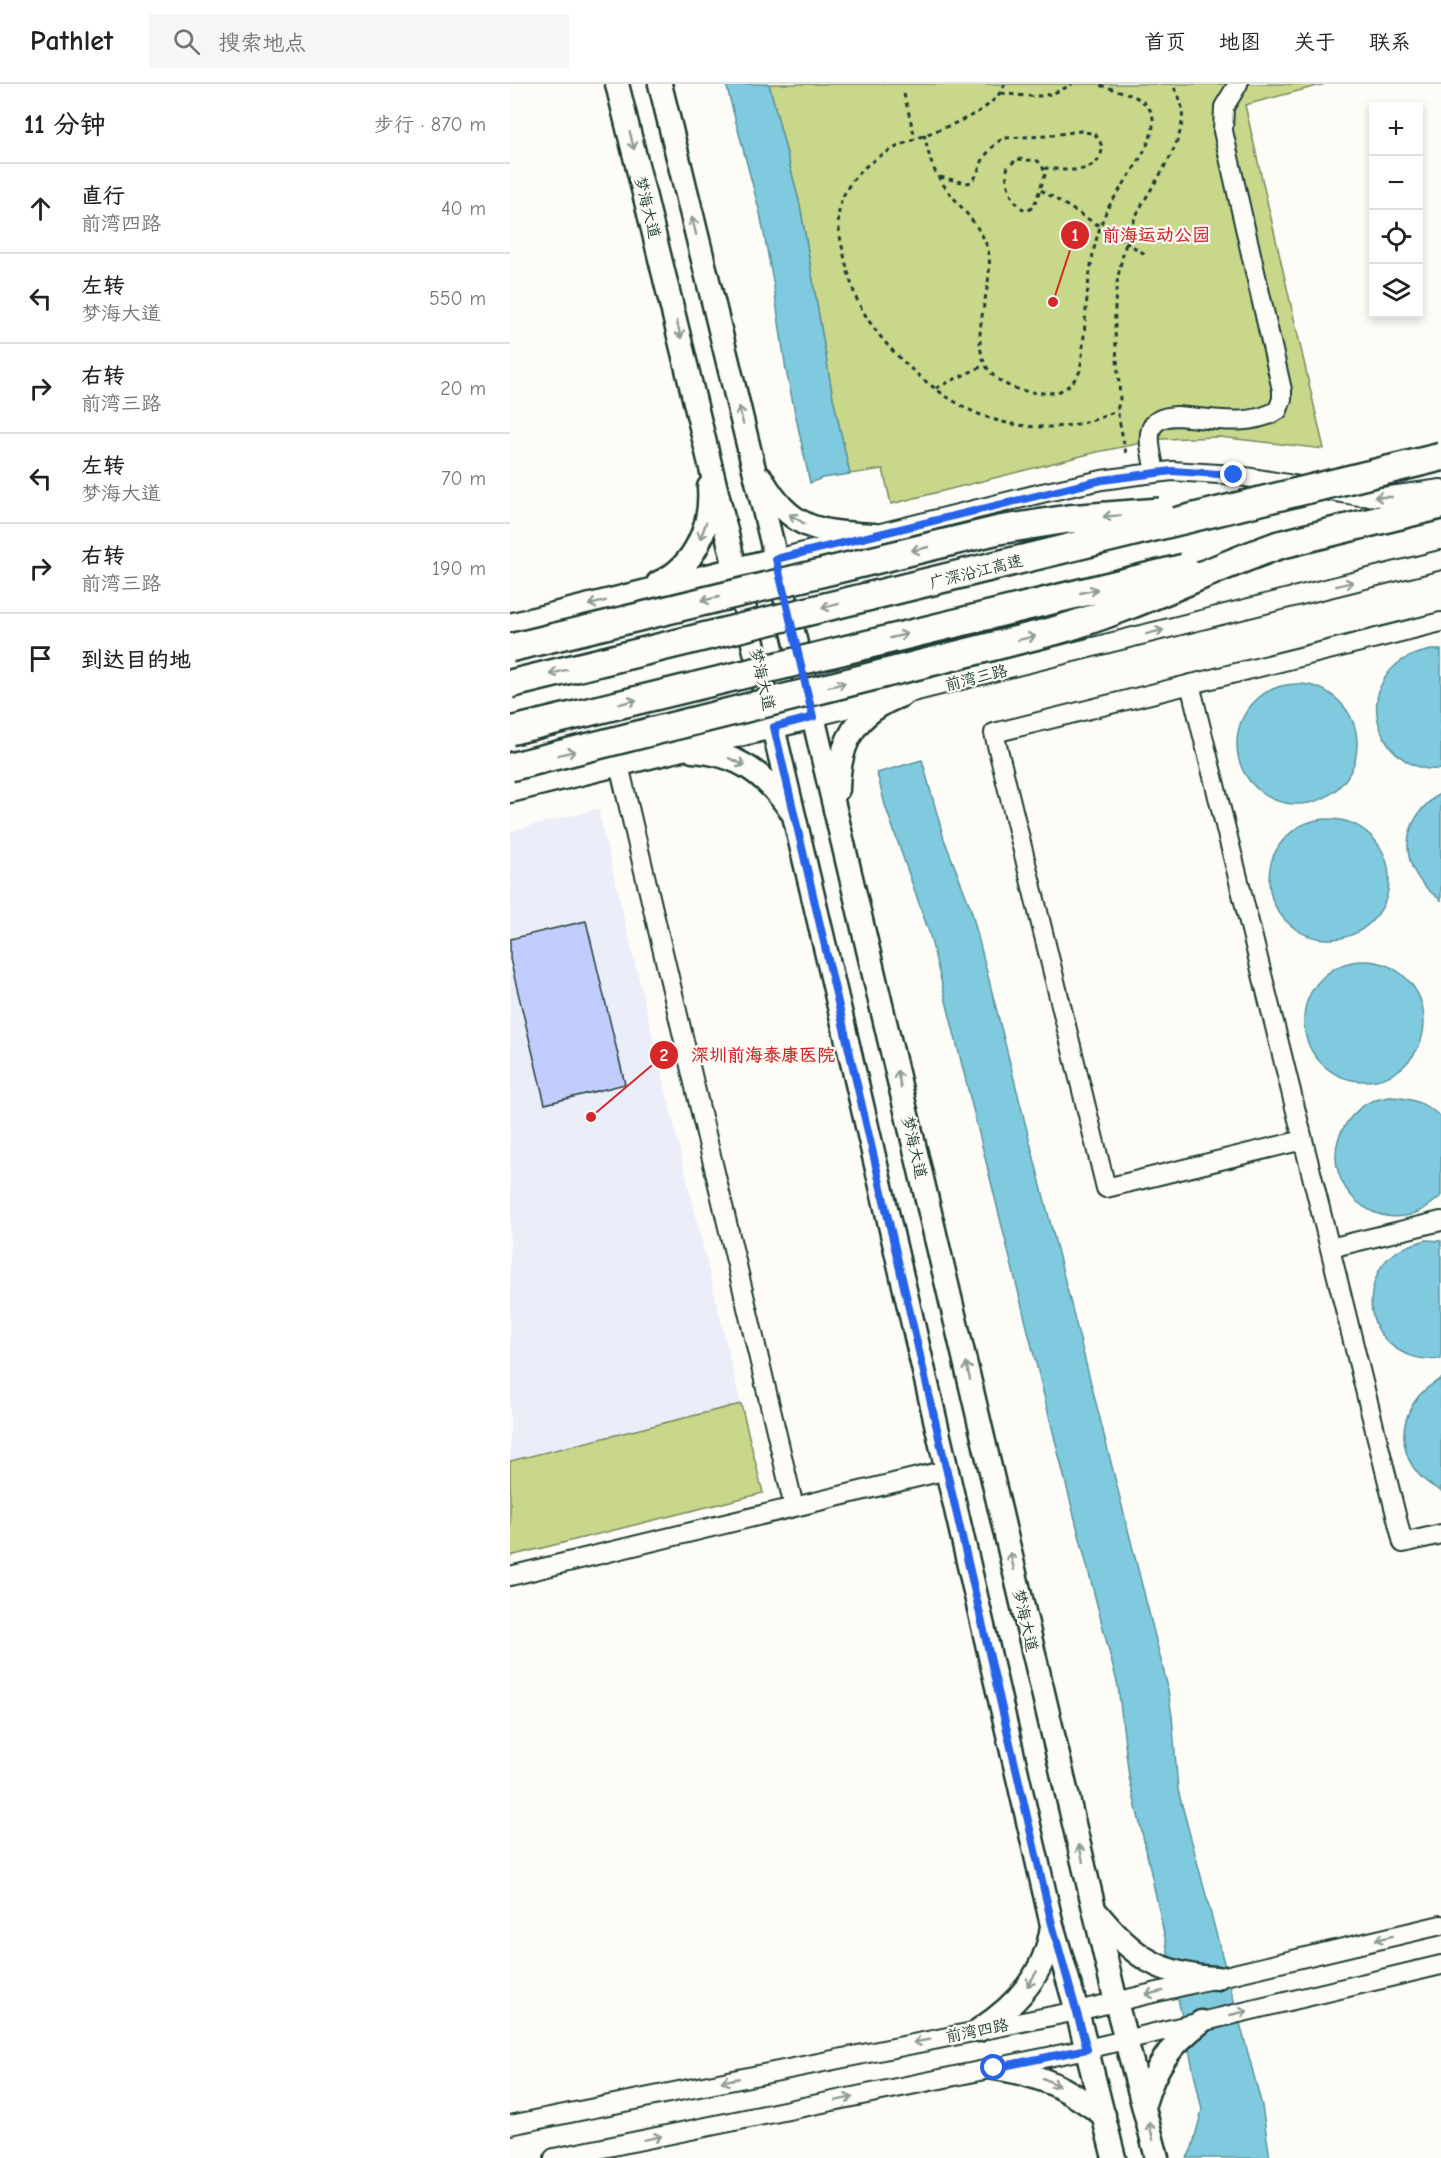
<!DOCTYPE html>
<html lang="zh">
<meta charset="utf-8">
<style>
:root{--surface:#fff;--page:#f6f6f6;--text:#222;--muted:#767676;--line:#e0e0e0}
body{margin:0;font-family:"Comic Neue","LXGW WenKai TC",sans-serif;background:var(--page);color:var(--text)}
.controls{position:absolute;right:18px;top:18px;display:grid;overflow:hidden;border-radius:0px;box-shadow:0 3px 9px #0003}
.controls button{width:54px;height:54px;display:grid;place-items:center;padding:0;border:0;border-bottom:2px solid var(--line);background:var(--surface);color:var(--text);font:30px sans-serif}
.stop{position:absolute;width:18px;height:18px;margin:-14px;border:4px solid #2563eb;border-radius:50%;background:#fff}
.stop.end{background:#2563eb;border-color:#fff;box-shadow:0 2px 6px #0008}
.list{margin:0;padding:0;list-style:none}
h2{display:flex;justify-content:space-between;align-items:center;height:78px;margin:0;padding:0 24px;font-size:26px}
h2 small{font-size:20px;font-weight:400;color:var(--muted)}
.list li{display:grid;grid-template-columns:39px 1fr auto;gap:18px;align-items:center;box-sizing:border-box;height:90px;padding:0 24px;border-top:2px solid var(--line)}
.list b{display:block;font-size:22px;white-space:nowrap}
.list p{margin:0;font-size:20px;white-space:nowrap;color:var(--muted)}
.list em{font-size:20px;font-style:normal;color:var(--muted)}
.icon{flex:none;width:33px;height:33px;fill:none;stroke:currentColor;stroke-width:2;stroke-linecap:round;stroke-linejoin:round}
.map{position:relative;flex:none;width:931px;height:2074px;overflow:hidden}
header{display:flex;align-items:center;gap:36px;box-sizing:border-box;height:84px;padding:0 30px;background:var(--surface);border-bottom:2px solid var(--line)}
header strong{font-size:28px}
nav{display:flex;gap:33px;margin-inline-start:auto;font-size:21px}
.search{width:420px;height:54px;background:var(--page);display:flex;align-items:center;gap:15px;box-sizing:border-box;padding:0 21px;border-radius:0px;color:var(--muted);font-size:22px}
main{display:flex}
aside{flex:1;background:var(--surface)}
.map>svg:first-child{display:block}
.built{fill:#ebeef9}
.green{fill:#c9d78b;stroke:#748a60;stroke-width:1.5}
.water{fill:#80cae0;stroke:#59929b;stroke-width:1.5}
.building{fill:#c2cdff;stroke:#1f3d34;stroke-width:1.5}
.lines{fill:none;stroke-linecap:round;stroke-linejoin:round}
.minor-casing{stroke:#1f3d34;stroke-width:22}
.major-casing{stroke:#1f3d34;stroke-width:27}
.highway-casing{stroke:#1f3d34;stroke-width:32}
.path{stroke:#1f3d34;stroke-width:3;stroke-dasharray:4.5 4.5;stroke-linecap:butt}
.minor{stroke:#fdfcf7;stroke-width:18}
.major{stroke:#fdfcf7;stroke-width:22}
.highway{stroke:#fdfcf7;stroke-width:27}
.highway-bridge-casing{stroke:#1f3d34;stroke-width:32;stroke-linecap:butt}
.highway-bridge{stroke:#fdfcf7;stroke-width:27}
.oneway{stroke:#8e9c96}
.route{stroke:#2563eb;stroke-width:8}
.labels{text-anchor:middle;stroke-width:4.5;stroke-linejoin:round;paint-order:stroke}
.street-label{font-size:16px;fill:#1f3d34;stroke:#fdfcf7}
.leader{fill:none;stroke:#d62828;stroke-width:2}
.callout-dot{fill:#d62828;stroke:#fdfcf7;stroke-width:2}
.mark-label{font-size:18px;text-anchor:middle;font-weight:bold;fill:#fff}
.callout-label{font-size:18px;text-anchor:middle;font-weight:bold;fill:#d62828;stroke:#fdfcf7;stroke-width:4.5;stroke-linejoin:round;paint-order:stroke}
</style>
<header>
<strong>Pathlet</strong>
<div class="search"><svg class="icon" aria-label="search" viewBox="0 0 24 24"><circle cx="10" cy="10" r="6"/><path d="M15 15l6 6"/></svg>搜索地点</div>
<nav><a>首页</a><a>地图</a><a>关于</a><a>联系</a></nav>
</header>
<main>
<aside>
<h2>11 分钟<small>步行 · 870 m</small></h2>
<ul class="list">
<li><svg class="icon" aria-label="ahead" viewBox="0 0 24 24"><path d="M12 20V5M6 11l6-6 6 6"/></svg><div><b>直行</b><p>前湾四路</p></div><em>40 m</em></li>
<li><svg class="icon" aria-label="left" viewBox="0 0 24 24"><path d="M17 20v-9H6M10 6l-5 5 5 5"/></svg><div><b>左转</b><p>梦海大道</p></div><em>550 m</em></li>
<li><svg class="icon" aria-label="right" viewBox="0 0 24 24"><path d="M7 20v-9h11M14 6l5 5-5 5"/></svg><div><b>右转</b><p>前湾三路</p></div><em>20 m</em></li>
<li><svg class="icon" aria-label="left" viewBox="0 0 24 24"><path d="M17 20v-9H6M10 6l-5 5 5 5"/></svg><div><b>左转</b><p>梦海大道</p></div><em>70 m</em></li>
<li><svg class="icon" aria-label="right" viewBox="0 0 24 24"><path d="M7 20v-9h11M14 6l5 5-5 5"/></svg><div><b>右转</b><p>前湾三路</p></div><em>190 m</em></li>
<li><svg class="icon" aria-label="arrive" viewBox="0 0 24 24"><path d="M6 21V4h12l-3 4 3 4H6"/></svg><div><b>到达目的地</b></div></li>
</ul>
</aside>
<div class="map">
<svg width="931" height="2074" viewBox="0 0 931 2074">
<rect width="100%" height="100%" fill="#fdfcf7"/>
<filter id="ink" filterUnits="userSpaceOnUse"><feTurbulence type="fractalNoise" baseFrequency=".0167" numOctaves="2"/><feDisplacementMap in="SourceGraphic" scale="12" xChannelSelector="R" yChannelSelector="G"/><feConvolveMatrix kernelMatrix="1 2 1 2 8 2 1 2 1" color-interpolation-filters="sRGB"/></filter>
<g filter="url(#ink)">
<!-- built -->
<path class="built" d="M88,725L231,1320L0,1377V747Z"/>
<!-- green -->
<path class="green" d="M259,0H815L735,21L814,365L709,353L652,355L587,368L381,420L373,385L340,390L323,314L290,121Z
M231,1320L253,1409L0,1472V1377Z"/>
<!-- water -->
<path class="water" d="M216,0H259L290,121L323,314L340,390L312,394L300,399L276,286L263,197L250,129Z
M921,566H931V685C876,691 843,616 887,580C897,572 909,569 921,566Z
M727 660a60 60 0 1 1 120 0a60 60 0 1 1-120 0Z
M412,676L434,755L461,825L657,1600L662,1632L668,1706L752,2022L760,2074H677L682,2064L692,2026L635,1761L619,1693L608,1602L556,1400L419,848L375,721L367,689Z
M931,709V816C887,787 887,737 931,709Z
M759 795a60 60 0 1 1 120 0a60 60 0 1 1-120 0Z
M794 937a60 60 0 1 1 120 0a60 60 0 1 1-120 0Z
M880,1013C902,1014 915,1019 931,1033V1112C922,1120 912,1128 900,1131C847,1144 804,1081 838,1037C844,1029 852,1021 862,1017C868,1015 875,1014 880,1013Z
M916,1156L931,1157V1275C886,1280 849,1243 865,1197C868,1187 874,1177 882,1171C893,1163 903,1160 916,1156Z
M931,1295V1407C881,1383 882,1320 931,1295Z"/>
<!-- building -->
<path class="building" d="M76,837L115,1000L35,1020L0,875V855Z"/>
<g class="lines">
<defs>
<path id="minor" d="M645,389C641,362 628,334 666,332C699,334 739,344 768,326L772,315V306L713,47L714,23L728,0
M266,475L532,409L592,396L628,391L662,387L724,391L850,412L873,413L931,405
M680,600L893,1459L931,1450
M303,633L931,476
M109,681L284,1423
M793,1056L596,1104L484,649L931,538
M820,1164L931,1137
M0,1492L437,1386
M0,2041L567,1927L931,1841
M44,2074L577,1965L931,1881"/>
<path id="major" d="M107,0C259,612 400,1226 542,1841L567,1927L604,2074
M150,0L266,475L606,1918L647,2074
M252,395C281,447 310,448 364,451
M148,499C185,483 202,441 199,403
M0,541L266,475
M183,667C229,670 256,691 281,727
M328,705C329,657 346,628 392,611
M0,707L303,633
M587,1829C622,1872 651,1892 707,1894
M469,1946C507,1921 536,1889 542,1842
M484,1984C534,1992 553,2002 594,2031
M634,2020C645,1983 659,1962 691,1938"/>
<path id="highway" d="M769,461L931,421"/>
</defs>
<!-- minor casing -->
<use href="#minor" class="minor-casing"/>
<!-- major casing -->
<use href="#major" class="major-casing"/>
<!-- highway casing -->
<use href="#highway" class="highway-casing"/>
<!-- path -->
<path class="path" d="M495,0C471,54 357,44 331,118C325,137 331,157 335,176C338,188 341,200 345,211C364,257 418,306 462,327C505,348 566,349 607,326
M491,9C520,13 536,16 562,0
M394,10L405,54
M414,50C418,65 420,81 429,94C442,116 472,141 478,166C487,205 450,263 486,294C501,306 520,309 538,309C553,309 563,300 570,287C578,235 574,177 596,128C608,104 651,56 642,30C634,9 604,7 587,0
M508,75L528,77L536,88L524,122L517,127C502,121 493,97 498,82Z
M430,93L456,99L462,98L466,92L474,73L486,59L494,54L536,52L570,47L585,50C591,58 594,64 590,73C580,92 551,85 535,84
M531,106L635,170
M426,304L475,281
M616,369L607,326L610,316C608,274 600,231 609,188C613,169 618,149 626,132C644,94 695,40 661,0"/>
<!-- minor -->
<use href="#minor" class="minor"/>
<!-- major -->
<use href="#major" class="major"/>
<!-- highway -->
<use href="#highway" class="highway"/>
<defs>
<path id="highway-bridge" d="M0,564L489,446L558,435L650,428
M0,600L931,373
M0,647L674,484
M0,683L544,547C621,525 693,488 769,461"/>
</defs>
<!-- highway-bridge casing -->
<use href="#highway-bridge" class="highway-bridge-casing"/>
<!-- highway-bridge -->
<use href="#highway-bridge" class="highway-bridge"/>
</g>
<!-- one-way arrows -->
<defs><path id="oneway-shaft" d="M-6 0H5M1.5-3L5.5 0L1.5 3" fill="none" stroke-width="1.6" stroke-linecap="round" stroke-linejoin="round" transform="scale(1.5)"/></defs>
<g class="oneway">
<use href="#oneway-shaft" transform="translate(122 57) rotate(76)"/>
<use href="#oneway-shaft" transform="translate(184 142) rotate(-104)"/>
<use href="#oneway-shaft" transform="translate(169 246) rotate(76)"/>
<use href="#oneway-shaft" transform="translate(231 331) rotate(-104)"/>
<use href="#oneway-shaft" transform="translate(873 413) rotate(180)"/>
<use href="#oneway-shaft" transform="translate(602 432) rotate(176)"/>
<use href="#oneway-shaft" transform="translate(287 435) rotate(-148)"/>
<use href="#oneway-shaft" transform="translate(193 447) rotate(110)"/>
<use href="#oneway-shaft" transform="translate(410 465) rotate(167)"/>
<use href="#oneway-shaft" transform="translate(835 500) rotate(-14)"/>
<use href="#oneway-shaft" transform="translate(579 507) rotate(-13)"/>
<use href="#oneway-shaft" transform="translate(200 515) rotate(167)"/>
<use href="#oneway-shaft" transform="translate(87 519) rotate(166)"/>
<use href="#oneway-shaft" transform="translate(320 522) rotate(166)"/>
<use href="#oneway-shaft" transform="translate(645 548) rotate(-14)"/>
<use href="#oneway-shaft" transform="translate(389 552) rotate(-13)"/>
<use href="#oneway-shaft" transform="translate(517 554) rotate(-14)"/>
<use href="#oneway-shaft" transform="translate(48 588) rotate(166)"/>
<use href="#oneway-shaft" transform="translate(327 601) rotate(-14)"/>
<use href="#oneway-shaft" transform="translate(118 618) rotate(-14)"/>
<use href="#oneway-shaft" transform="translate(57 669) rotate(-14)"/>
<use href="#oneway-shaft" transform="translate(227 678) rotate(25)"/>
<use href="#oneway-shaft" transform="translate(389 995) rotate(-103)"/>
<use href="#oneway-shaft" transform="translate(458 1287) rotate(-103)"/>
<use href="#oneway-shaft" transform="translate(502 1477) rotate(-103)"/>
<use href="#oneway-shaft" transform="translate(571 1769) rotate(-103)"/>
<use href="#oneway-shaft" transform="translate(874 1854) rotate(167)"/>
<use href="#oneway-shaft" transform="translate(522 1895) rotate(122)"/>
<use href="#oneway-shaft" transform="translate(644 1909) rotate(167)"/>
<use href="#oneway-shaft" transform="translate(729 1929) rotate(-13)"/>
<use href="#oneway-shaft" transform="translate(412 1957) rotate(169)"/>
<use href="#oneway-shaft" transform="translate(220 1996) rotate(169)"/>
<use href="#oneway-shaft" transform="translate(541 1998) rotate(25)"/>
<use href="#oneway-shaft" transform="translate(334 2015) rotate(-12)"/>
<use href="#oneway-shaft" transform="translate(641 2047) rotate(-104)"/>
<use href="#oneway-shaft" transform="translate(143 2054) rotate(-12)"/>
</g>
</g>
<g class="lines" filter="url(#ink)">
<!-- route -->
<path class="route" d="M484,1984L577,1965L542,1840L264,643L303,633L266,475L592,396L662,387L724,391"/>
</g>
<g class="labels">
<!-- street labels -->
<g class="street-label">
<text transform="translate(138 123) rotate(76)" y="6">梦海大道</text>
<text transform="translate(466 487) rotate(-14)" y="6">广深沿江高速</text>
<text transform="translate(466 593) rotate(-14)" y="6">前湾三路</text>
<text transform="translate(253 595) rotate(77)" y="6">梦海大道</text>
<text transform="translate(405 1063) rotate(77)" y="6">梦海大道</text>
<text transform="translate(516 1536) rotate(77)" y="6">梦海大道</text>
<text transform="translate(467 1946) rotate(-11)" y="6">前湾四路</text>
</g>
</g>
<!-- callouts -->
<path class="leader" d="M543 218L565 151M81 1033L154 971"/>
<g class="callout-dot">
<circle cx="543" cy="218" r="6"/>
<circle cx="81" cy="1033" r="6"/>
<circle cx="565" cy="151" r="15"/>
<circle cx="154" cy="971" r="15"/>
</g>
<g class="mark-label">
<text x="565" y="157">1</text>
<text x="154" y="977">2</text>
</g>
<g class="callout-label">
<text x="646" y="157">前海运动公园</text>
<text x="253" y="977">深圳前海泰康医院</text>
</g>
</svg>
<div class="controls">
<button>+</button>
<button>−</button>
<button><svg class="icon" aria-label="locate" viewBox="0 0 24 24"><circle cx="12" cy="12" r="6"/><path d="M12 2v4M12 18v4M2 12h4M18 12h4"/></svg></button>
<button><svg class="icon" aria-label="layers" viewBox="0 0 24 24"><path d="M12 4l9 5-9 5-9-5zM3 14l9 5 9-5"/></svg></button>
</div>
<div class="stop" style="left:484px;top:1984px"></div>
<div class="stop end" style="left:724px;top:391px"></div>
</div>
</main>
